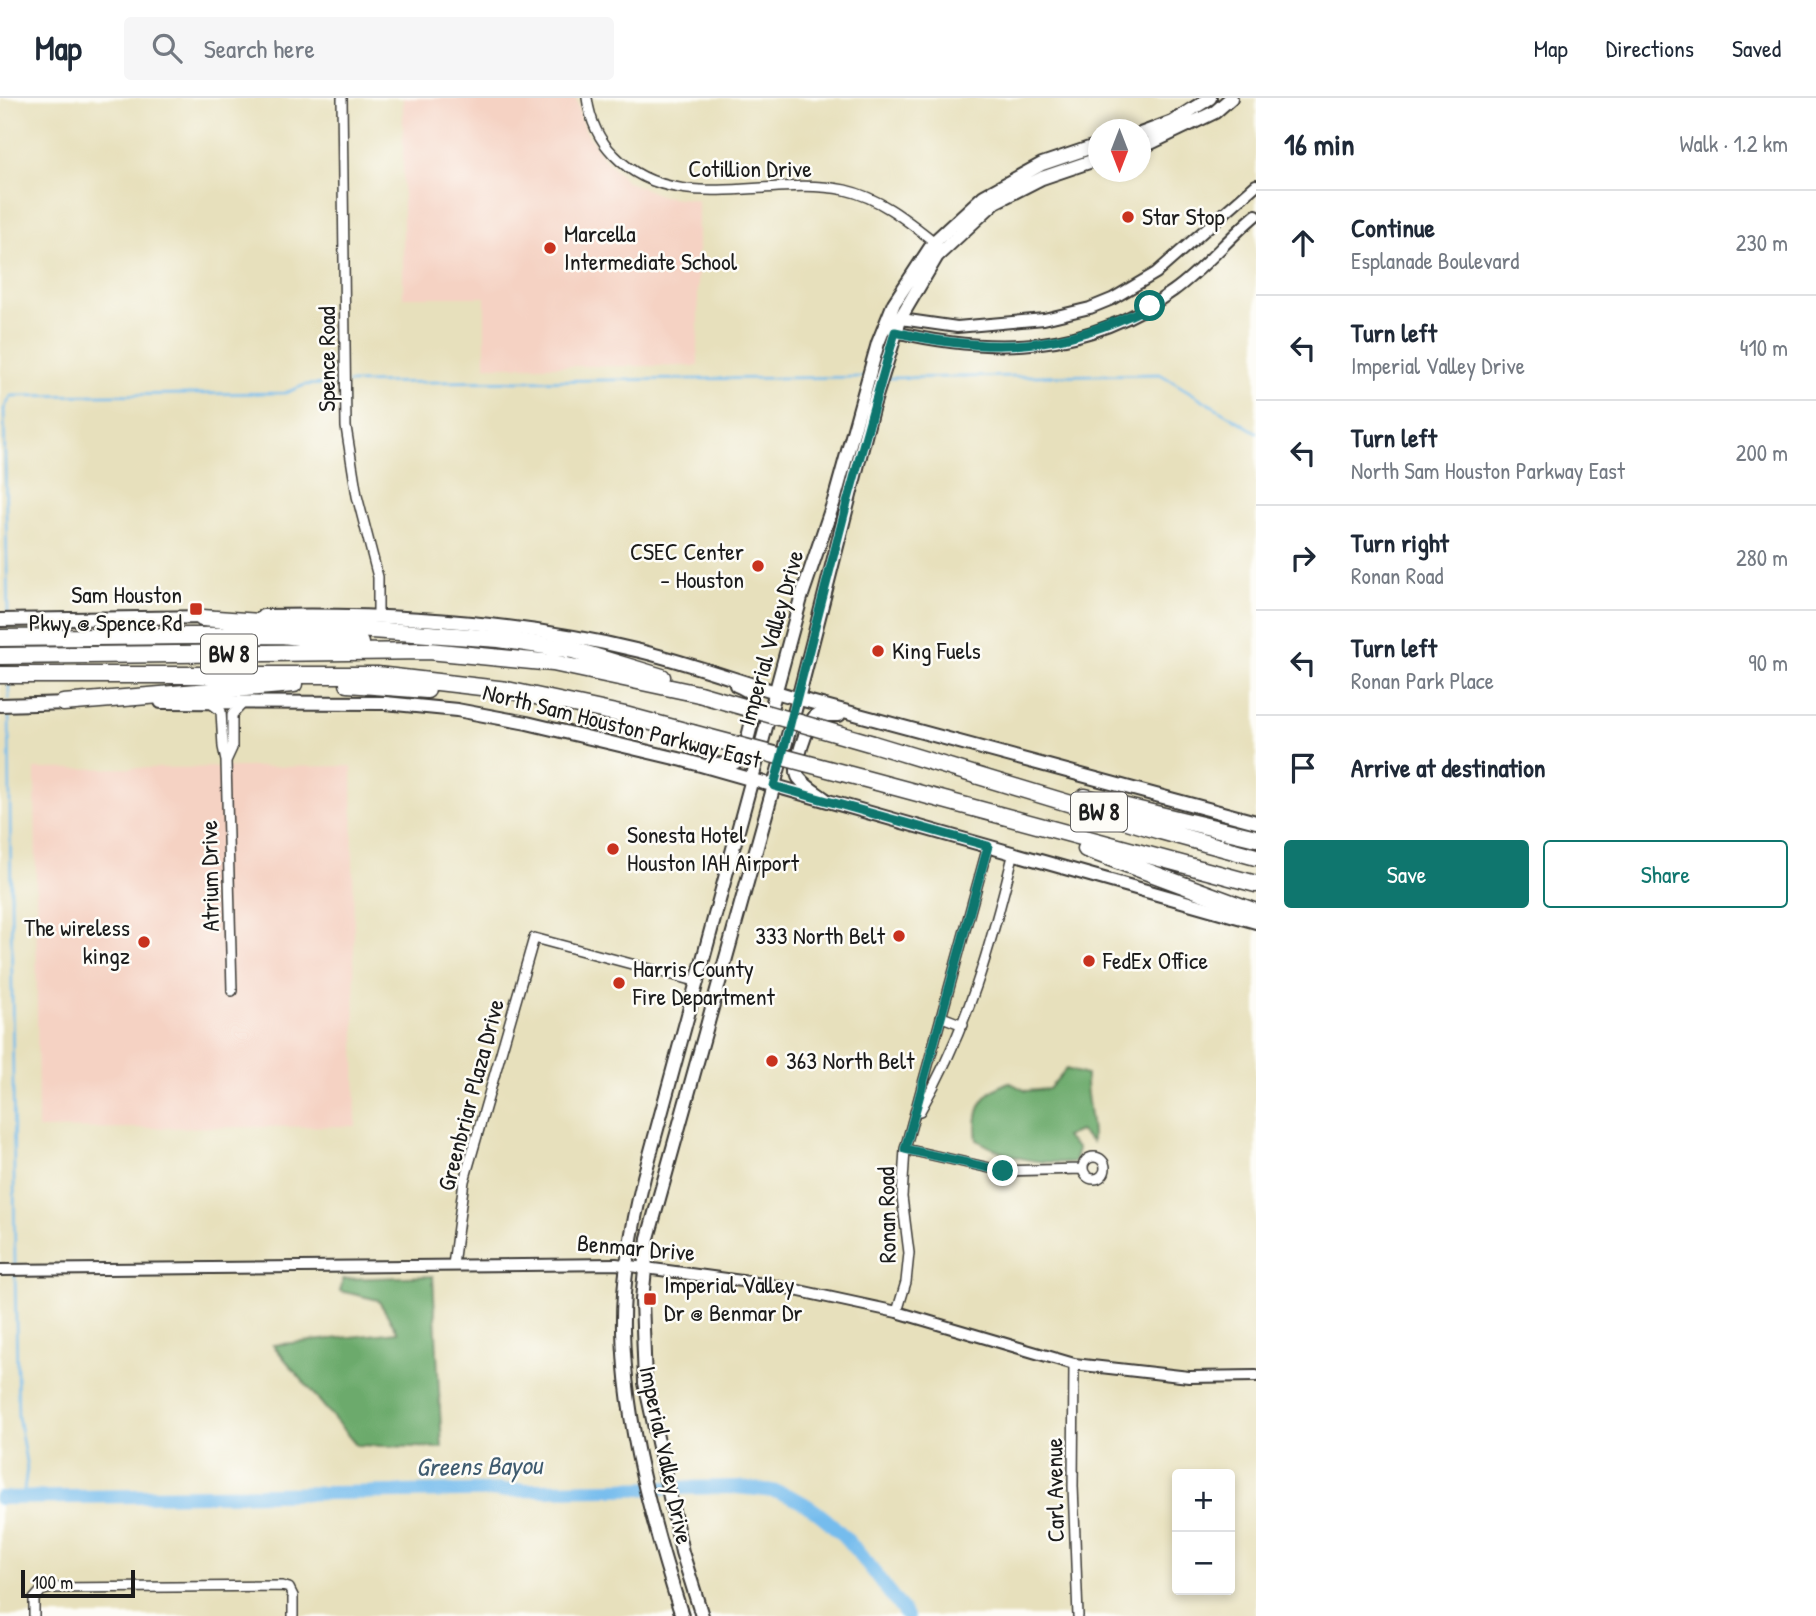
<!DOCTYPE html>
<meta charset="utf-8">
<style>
:root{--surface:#fff;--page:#f6f6f7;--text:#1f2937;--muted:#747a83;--line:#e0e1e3;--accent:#0f766e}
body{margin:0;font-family:"Patrick Hand",sans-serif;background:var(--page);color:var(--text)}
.controls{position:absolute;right:21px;bottom:21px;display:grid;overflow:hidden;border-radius:7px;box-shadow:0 4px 10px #0003}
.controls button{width:63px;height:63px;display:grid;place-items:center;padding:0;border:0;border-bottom:2px solid var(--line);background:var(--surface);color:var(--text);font:35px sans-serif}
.compass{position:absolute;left:1088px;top:21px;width:63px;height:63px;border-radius:50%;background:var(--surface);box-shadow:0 4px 10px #0003;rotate:180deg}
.scale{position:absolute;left:21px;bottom:18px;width:114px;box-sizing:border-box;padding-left:7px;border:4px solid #1c1c1c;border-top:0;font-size:19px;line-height:24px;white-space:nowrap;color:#1c1c1c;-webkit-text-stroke:5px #fdfcf7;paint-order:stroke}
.stop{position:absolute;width:21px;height:21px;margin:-16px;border:5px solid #0f766e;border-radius:50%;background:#fff}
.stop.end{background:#0f766e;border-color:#fff;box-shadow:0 2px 7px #0008}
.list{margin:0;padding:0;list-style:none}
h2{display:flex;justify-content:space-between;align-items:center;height:91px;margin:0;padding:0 28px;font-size:30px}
h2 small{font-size:23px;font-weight:400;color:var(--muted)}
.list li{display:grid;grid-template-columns:46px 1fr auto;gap:21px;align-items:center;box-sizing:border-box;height:105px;padding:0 28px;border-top:2px solid var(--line)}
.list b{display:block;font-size:26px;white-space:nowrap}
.list p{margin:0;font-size:23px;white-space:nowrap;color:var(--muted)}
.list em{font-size:23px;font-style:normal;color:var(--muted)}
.actions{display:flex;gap:14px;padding:21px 28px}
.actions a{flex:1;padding:16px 0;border:2px solid var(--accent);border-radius:7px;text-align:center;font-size:24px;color:var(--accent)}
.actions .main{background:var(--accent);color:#fff}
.icon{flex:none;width:38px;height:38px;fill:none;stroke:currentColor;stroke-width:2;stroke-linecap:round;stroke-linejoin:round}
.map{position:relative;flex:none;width:1256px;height:1518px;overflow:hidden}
header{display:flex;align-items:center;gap:42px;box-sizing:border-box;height:98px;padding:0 35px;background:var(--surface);border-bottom:2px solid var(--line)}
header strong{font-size:33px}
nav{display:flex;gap:38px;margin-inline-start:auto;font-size:24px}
.search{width:490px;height:63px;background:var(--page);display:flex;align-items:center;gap:18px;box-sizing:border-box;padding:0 24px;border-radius:7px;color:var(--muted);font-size:26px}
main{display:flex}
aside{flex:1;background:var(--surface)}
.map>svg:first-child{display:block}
.built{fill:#f5d2c3}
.forest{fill:#6caa6c;stroke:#446344;stroke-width:2}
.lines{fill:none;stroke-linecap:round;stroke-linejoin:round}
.stream{stroke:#75bced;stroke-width:2.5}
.river{stroke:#75bced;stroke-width:14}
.minor-casing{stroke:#3a3934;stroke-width:12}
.tertiary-casing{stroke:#3a3934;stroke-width:14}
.secondary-casing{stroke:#3a3934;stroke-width:16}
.motorway-casing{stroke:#3a3934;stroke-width:19}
.minor{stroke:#fff;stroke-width:9}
.tertiary{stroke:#fff;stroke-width:10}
.secondary{stroke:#fff;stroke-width:12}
.motorway{stroke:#fff;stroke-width:16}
.motorway-bridge-casing{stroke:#3a3934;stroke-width:19;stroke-linecap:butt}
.motorway-bridge{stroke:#fff;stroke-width:16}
.route{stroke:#0f766e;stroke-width:9}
.poi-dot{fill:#c8321e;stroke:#fdfcf7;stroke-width:2.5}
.labels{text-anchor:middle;stroke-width:5;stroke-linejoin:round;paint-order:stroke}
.shield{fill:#fdfcf7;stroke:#605f5e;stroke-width:2}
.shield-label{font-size:23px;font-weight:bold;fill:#1c1c1c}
.street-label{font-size:24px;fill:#1c1c1c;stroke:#fdfcf7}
.poi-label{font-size:24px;fill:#1c1c1c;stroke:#fdfcf7;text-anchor:start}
.water-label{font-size:26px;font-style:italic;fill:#405c70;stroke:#fdfcf7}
</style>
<header>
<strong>Map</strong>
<div class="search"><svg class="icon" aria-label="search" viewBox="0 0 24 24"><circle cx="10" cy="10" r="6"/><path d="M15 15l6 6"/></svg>Search here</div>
<nav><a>Map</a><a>Directions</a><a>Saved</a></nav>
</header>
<main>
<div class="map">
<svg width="1256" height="1518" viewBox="0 0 1256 1518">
<rect width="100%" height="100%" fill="#fdfcf7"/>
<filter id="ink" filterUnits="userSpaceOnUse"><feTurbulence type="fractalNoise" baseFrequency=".0143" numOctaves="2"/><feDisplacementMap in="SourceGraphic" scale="14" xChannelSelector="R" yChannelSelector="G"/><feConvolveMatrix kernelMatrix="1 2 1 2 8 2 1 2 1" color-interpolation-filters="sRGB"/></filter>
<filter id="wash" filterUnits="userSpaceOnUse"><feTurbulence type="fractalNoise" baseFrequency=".00686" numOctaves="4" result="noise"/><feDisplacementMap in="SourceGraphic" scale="28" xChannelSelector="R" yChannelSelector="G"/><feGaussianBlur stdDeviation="1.57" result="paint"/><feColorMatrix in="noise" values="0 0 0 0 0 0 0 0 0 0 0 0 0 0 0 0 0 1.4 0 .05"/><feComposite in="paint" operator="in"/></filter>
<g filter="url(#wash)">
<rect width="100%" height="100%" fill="#e7e0bc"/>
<!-- built -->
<path class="built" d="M403,0H576L584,30L602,58L626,83L662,98L698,102V268H485V199H403Z
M352,668L356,1028L38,1031L35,671Z"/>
<!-- forest -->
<path class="forest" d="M1066,971L1086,977C1085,1002 1093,1019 1092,1044L1079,1033L1065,1039L1078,1051L1074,1064C1037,1066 1009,1061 977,1042C973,1013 981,995 1009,984L1026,993L1049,991Z
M433,1178L442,1350L356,1347L273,1247L398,1234L378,1202L340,1193L343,1181Z"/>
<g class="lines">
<!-- stream -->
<path class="stream" d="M887,280L1160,276L1256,334
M348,285L863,279
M8,517L4,311L11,298L285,295L305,287L342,285
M9,583V601
M9,611L15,1168
M15,1175L18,1318L27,1370L23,1399"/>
<!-- river -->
<path class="river" d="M0,1400L738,1389C751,1391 768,1391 781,1395C836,1413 873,1475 907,1518"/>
</g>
</g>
<g filter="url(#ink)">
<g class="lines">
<defs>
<path id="minor" d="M342,0L346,329L357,398L378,479V518
M587,0C590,22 598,41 614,57C674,120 769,76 845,92C881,100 909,124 937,146
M209,604L221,613L223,649L226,663L232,893
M226,663L232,650V617L244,604
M942,919L963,927
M920,1013C968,930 991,847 1014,754
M905,1051L1003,1073L1082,1071
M1083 1070a11 11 0 1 1 22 0a11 11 0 1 1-22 0Z
M453,1167L464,1083L534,840L699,884
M897,1214L906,1184L909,1155L902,1099L905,1051L988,748
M1074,1266L1073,1388L1078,1518
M34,1518V1501L42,1492L53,1490L282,1488L289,1490L293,1498V1518"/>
<path id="tertiary" d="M894,220L957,229L1044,221L1090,210L1112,201L1156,175L1256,87
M891,229L895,234C994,257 1087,255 1173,193C1203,172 1227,141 1256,117
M0,1172L616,1166L772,1187L897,1214L1074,1266L1189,1279L1256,1278"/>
<path id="secondary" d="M1140,36L1172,24L1210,0
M1140,50L1215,14L1231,0
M263,518C389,515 517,523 640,553C697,567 751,588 807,603C957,643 1106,684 1256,724
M0,522L210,519
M161,604L385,605L457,612L527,625L683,662L1256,824
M0,607L70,605
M711,665C718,666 727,668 734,665C745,660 756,614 753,601C751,593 743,590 736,587
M825,701C817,695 805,688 799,680C791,670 808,626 816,617H839
M682,1518C653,1427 625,1328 623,1232C622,1181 632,1129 644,1079L801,500L834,403L878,245L894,205L934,144L984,98L1042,66L1098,47
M702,1518L682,1454L645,1285L642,1202L648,1140L798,601L872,311L901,219L937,158L995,104L1042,80L1098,61"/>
<path id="motorway" d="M202,520L499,541L573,552L662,579
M0,540L281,537L360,545
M0,558L429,553L553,565L699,596
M0,577H377L507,592L625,617L692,635
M348,586L427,592
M63,605L294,586
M873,646L1157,732L1256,759
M862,680L1256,786
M1085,699L1256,740
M1086,751L1256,814"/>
</defs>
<!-- minor casing -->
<use href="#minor" class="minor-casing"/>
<!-- tertiary casing -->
<use href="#tertiary" class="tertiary-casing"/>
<!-- secondary casing -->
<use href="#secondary" class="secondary-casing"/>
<!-- motorway casing -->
<use href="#motorway" class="motorway-casing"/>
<!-- minor -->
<use href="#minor" class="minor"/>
<!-- tertiary -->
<use href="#tertiary" class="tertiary"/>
<!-- secondary -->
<use href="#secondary" class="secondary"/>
<!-- motorway -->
<use href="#motorway" class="motorway"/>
<defs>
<path id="motorway-bridge" d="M699,596L873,646
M692,635L862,680"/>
</defs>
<!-- motorway-bridge casing -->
<use href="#motorway-bridge" class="motorway-bridge-casing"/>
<!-- motorway-bridge -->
<use href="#motorway-bridge" class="motorway-bridge"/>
</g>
</g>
<g class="lines" filter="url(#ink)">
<!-- route -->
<path class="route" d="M1003,1073L905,1051L988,748L774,688L847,405L895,234C990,256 1062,253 1150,208"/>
</g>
<!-- markers -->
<g class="poi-dot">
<circle cx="1128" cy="119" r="7"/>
<circle cx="550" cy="150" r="7"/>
<circle cx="758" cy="468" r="7"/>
<rect x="189" y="504" width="14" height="14" rx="3.5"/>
<circle cx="878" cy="553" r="7"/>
<circle cx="613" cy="751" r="7"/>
<circle cx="899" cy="838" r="7"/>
<circle cx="144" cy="844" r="7"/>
<circle cx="1089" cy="863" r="7"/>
<circle cx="619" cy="885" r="7"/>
<circle cx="772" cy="963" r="7"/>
<rect x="643" y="1194" width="14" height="14" rx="3.5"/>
</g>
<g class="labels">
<!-- shield labels -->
<g class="shield">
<rect x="201" y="536.5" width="56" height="39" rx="5"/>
<rect x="1071" y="694.5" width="56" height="39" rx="5"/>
</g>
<g class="shield-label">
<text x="229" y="564">BW 8</text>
<text x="1099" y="722">BW 8</text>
</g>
<!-- street labels -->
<g class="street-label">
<text x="750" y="79">Cotillion Drive</text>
<text transform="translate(327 261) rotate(-90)" y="8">Spence Road</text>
<text transform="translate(771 540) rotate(-74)" y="8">Imperial Valley Drive</text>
<text transform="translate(622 628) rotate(14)" y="8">North Sam Houston Parkway East</text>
<text transform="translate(210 778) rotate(-91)" y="8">Atrium Drive</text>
<text transform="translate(471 997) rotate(-75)" y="8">Greenbriar Plaza Drive</text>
<text transform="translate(887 1117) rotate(-91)" y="8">Ronan Road</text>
<text transform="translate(636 1150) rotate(5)" y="8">Benmar Drive</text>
<text transform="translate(666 1357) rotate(78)" y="8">Imperial Valley Drive</text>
<text transform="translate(1055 1392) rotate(-91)" y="8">Carl Avenue</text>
</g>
<!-- poi labels -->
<g class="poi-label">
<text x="1142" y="127">Star Stop</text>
<text x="564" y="144">Marcella<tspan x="564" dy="28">Intermediate School</tspan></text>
<text x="744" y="462" text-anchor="end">CSEC Center<tspan x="744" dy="28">- Houston</tspan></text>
<text x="182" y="505" text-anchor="end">Sam Houston<tspan x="182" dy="28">Pkwy @ Spence Rd</tspan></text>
<text x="892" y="561">King Fuels</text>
<text x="627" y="745">Sonesta Hotel<tspan x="627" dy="28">Houston IAH Airport</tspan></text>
<text x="130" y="838" text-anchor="end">The wireless<tspan x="130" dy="28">kingz</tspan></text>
<text x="885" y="846" text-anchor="end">333 North Belt</text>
<text x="1103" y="871">FedEx Office</text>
<text x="633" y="879">Harris County<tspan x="633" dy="28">Fire Department</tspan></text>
<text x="786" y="971">363 North Belt</text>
<text x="664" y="1195">Imperial Valley<tspan x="664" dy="28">Dr @ Benmar Dr</tspan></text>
</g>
<!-- water labels -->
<g class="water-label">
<text transform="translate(479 1368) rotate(-1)" y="9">Greens Bayou</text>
</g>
</g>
</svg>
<div class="controls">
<button>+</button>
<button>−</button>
</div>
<svg class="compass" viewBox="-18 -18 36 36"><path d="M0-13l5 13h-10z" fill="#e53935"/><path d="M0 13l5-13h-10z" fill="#747a83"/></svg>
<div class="scale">100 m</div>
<div class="stop" style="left:1150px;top:208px"></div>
<div class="stop end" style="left:1003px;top:1073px"></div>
</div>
<aside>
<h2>16 min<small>Walk · 1.2 km</small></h2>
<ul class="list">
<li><svg class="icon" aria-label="ahead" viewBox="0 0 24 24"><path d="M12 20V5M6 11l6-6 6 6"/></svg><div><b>Continue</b><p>Esplanade Boulevard</p></div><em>230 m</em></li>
<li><svg class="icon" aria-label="left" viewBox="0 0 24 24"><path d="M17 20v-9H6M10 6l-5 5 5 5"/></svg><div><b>Turn left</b><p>Imperial Valley Drive</p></div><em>410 m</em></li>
<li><svg class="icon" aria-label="left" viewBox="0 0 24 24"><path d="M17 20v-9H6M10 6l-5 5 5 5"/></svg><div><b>Turn left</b><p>North Sam Houston Parkway East</p></div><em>200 m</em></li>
<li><svg class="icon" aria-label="right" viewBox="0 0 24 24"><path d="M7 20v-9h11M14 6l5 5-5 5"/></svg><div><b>Turn right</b><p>Ronan Road</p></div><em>280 m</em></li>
<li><svg class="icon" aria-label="left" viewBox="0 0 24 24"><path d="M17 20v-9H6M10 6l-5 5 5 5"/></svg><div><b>Turn left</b><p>Ronan Park Place</p></div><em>90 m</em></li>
<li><svg class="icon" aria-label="arrive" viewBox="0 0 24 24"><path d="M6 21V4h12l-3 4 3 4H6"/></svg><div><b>Arrive at destination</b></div></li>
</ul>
<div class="actions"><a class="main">Save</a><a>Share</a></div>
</aside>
</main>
